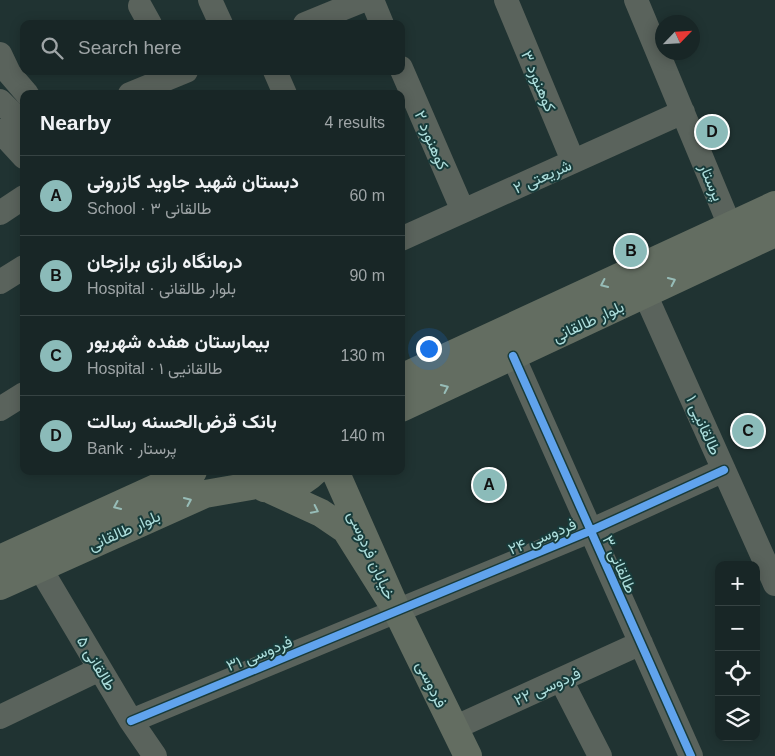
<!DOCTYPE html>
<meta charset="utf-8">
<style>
:root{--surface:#182626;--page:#212e2e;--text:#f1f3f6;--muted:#9fa5a7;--line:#364343;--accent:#8bbbb9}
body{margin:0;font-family:Helvetica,Vazirmatn,sans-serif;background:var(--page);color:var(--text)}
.controls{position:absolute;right:15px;bottom:15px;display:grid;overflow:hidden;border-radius:10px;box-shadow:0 2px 12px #0003}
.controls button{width:45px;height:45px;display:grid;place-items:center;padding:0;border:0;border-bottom:1px solid var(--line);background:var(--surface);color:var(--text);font:25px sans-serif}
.compass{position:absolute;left:655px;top:15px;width:45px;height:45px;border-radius:50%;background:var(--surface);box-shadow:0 2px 12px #0003;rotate:65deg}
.you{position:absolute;left:428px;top:348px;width:18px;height:18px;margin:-12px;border:4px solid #fff;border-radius:50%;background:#1a73e8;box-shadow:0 0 0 8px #1a73e833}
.badge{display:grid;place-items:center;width:32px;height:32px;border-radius:50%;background:var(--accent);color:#111;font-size:16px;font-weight:700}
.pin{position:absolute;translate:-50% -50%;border:2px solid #fff;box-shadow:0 1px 5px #0006}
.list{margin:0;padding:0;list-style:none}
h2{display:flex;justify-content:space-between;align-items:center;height:65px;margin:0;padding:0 20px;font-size:21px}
h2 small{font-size:16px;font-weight:400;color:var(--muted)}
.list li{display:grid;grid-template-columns:32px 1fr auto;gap:15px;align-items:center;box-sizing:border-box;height:80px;padding:0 20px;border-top:1px solid var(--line)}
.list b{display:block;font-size:19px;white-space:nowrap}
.list p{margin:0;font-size:16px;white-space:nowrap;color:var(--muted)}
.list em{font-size:16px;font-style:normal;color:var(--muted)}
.icon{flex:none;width:28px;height:28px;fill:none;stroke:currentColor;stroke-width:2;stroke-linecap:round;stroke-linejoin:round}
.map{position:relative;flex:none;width:775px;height:756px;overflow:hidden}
.search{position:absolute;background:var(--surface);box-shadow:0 2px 12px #0003;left:20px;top:20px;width:385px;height:55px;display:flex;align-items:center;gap:12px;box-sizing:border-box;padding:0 18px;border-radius:10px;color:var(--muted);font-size:19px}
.panel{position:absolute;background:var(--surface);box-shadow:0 2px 12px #0003;left:20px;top:90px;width:385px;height:385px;border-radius:10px}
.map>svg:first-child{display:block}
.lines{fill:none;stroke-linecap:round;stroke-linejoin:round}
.minor{stroke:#5a635c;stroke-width:24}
.major{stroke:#636d61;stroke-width:28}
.cycleway-casing{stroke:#183b3a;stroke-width:11}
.cycleway{stroke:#60a3ed;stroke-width:8}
.oneway{stroke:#97bcb7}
.labels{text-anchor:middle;stroke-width:4;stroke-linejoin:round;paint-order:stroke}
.street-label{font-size:16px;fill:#addedc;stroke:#183b3a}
</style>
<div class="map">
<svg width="775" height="756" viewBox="0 0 775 756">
<rect width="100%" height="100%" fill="#203332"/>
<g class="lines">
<!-- minor -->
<path class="minor" d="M210,0L221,24
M372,0L382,24
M506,0L573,161
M636,0L730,226
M140,6L150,24
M305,24L364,0
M0,54L9,73L27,94
M401,68L463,211
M275,71L285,94
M130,94L186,71
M0,101L24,125
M0,131L24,157
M0,213L24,197
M401,239L683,112
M0,282L24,267
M645,294L775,584
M513,356L691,756
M0,409L24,394
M40,568L131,721L155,756
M561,680L600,756
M0,717L100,669
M131,721L590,531L724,470
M454,728L641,643"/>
<!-- major -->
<path class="major" d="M401,378L775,205
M401,408L775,233
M264,488C282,492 302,484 315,471
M271,490L321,513L346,530L397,611L335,471
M0,559L193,471
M0,586L205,494L251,486
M397,611L468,756"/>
<defs>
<path id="cycleway" d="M513,356L691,756
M131,721L590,531L724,470"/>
</defs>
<!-- cycleway casing -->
<use href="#cycleway" class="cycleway-casing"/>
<!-- cycleway -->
<use href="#cycleway" class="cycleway"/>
</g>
<!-- one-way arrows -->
<defs><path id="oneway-chevron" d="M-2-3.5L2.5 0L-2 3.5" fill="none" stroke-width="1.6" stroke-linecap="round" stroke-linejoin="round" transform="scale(1.25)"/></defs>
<g class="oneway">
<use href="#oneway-chevron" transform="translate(672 281) rotate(-25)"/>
<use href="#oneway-chevron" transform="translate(604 284) rotate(155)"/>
<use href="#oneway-chevron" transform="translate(445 388) rotate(-25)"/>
<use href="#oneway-chevron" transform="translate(188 501) rotate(-24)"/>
<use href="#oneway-chevron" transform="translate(117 506) rotate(156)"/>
<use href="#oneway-chevron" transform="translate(315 510) rotate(26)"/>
</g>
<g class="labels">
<!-- street labels -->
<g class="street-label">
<text transform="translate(539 81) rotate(67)" y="6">کوهنورد ۳</text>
<text transform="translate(432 140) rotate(67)" y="6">کوهنورد ۲</text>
<text transform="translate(542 176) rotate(-24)" y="6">شریعتی ۲</text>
<text transform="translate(712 182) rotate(67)" y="6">پرستار</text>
<text transform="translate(588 321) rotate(-25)" y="6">بلوار طالقانی</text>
<text transform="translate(704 425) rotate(66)" y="6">طالقانیی ۱</text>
<text transform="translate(124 530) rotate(-24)" y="6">بلوار طالقانی</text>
<text transform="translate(542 536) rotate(-22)" y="6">فردوسی ۲۴</text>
<text transform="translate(372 555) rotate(66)" y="6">خیابان فردوسی</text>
<text transform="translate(620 564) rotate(66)" y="6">طالقانی ۳</text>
<text transform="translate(259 653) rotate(-22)" y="6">فردوسی ۳۱</text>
<text transform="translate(97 663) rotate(59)" y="6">طالقانی ۵</text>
<text transform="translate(432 684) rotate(64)" y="6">فردوسی</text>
<text transform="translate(547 686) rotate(-24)" y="6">فردوسی ۲۲</text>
</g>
</g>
</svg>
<div class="controls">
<button>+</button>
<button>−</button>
<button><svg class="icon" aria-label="locate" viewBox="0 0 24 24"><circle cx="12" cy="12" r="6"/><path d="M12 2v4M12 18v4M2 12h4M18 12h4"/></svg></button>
<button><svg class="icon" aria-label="layers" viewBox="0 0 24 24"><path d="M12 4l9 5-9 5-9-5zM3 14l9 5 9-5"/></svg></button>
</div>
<svg class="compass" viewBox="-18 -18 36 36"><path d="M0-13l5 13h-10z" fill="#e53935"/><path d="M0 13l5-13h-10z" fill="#9fa5a7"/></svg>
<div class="you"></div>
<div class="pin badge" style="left:489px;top:485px">A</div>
<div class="pin badge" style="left:631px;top:251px">B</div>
<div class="pin badge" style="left:748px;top:431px">C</div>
<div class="pin badge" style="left:712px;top:132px">D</div>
<div class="search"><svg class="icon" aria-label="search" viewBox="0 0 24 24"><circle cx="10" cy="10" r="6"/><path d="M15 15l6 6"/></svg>Search here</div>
<section class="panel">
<h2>Nearby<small>4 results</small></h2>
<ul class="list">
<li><span class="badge">A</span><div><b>دبستان شهید جاوید کازرونی</b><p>School · طالقانی ۳</p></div><em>60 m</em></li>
<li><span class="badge">B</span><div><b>درمانگاه رازی برازجان</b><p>Hospital · بلوار طالقانی</p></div><em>90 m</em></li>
<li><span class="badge">C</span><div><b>بیمارستان هفده شهریور</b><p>Hospital · طالقانیی ۱</p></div><em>130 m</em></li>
<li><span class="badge">D</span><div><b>بانک قرض‌الحسنه رسالت</b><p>Bank · پرستار</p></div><em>140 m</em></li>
</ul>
</section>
</div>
